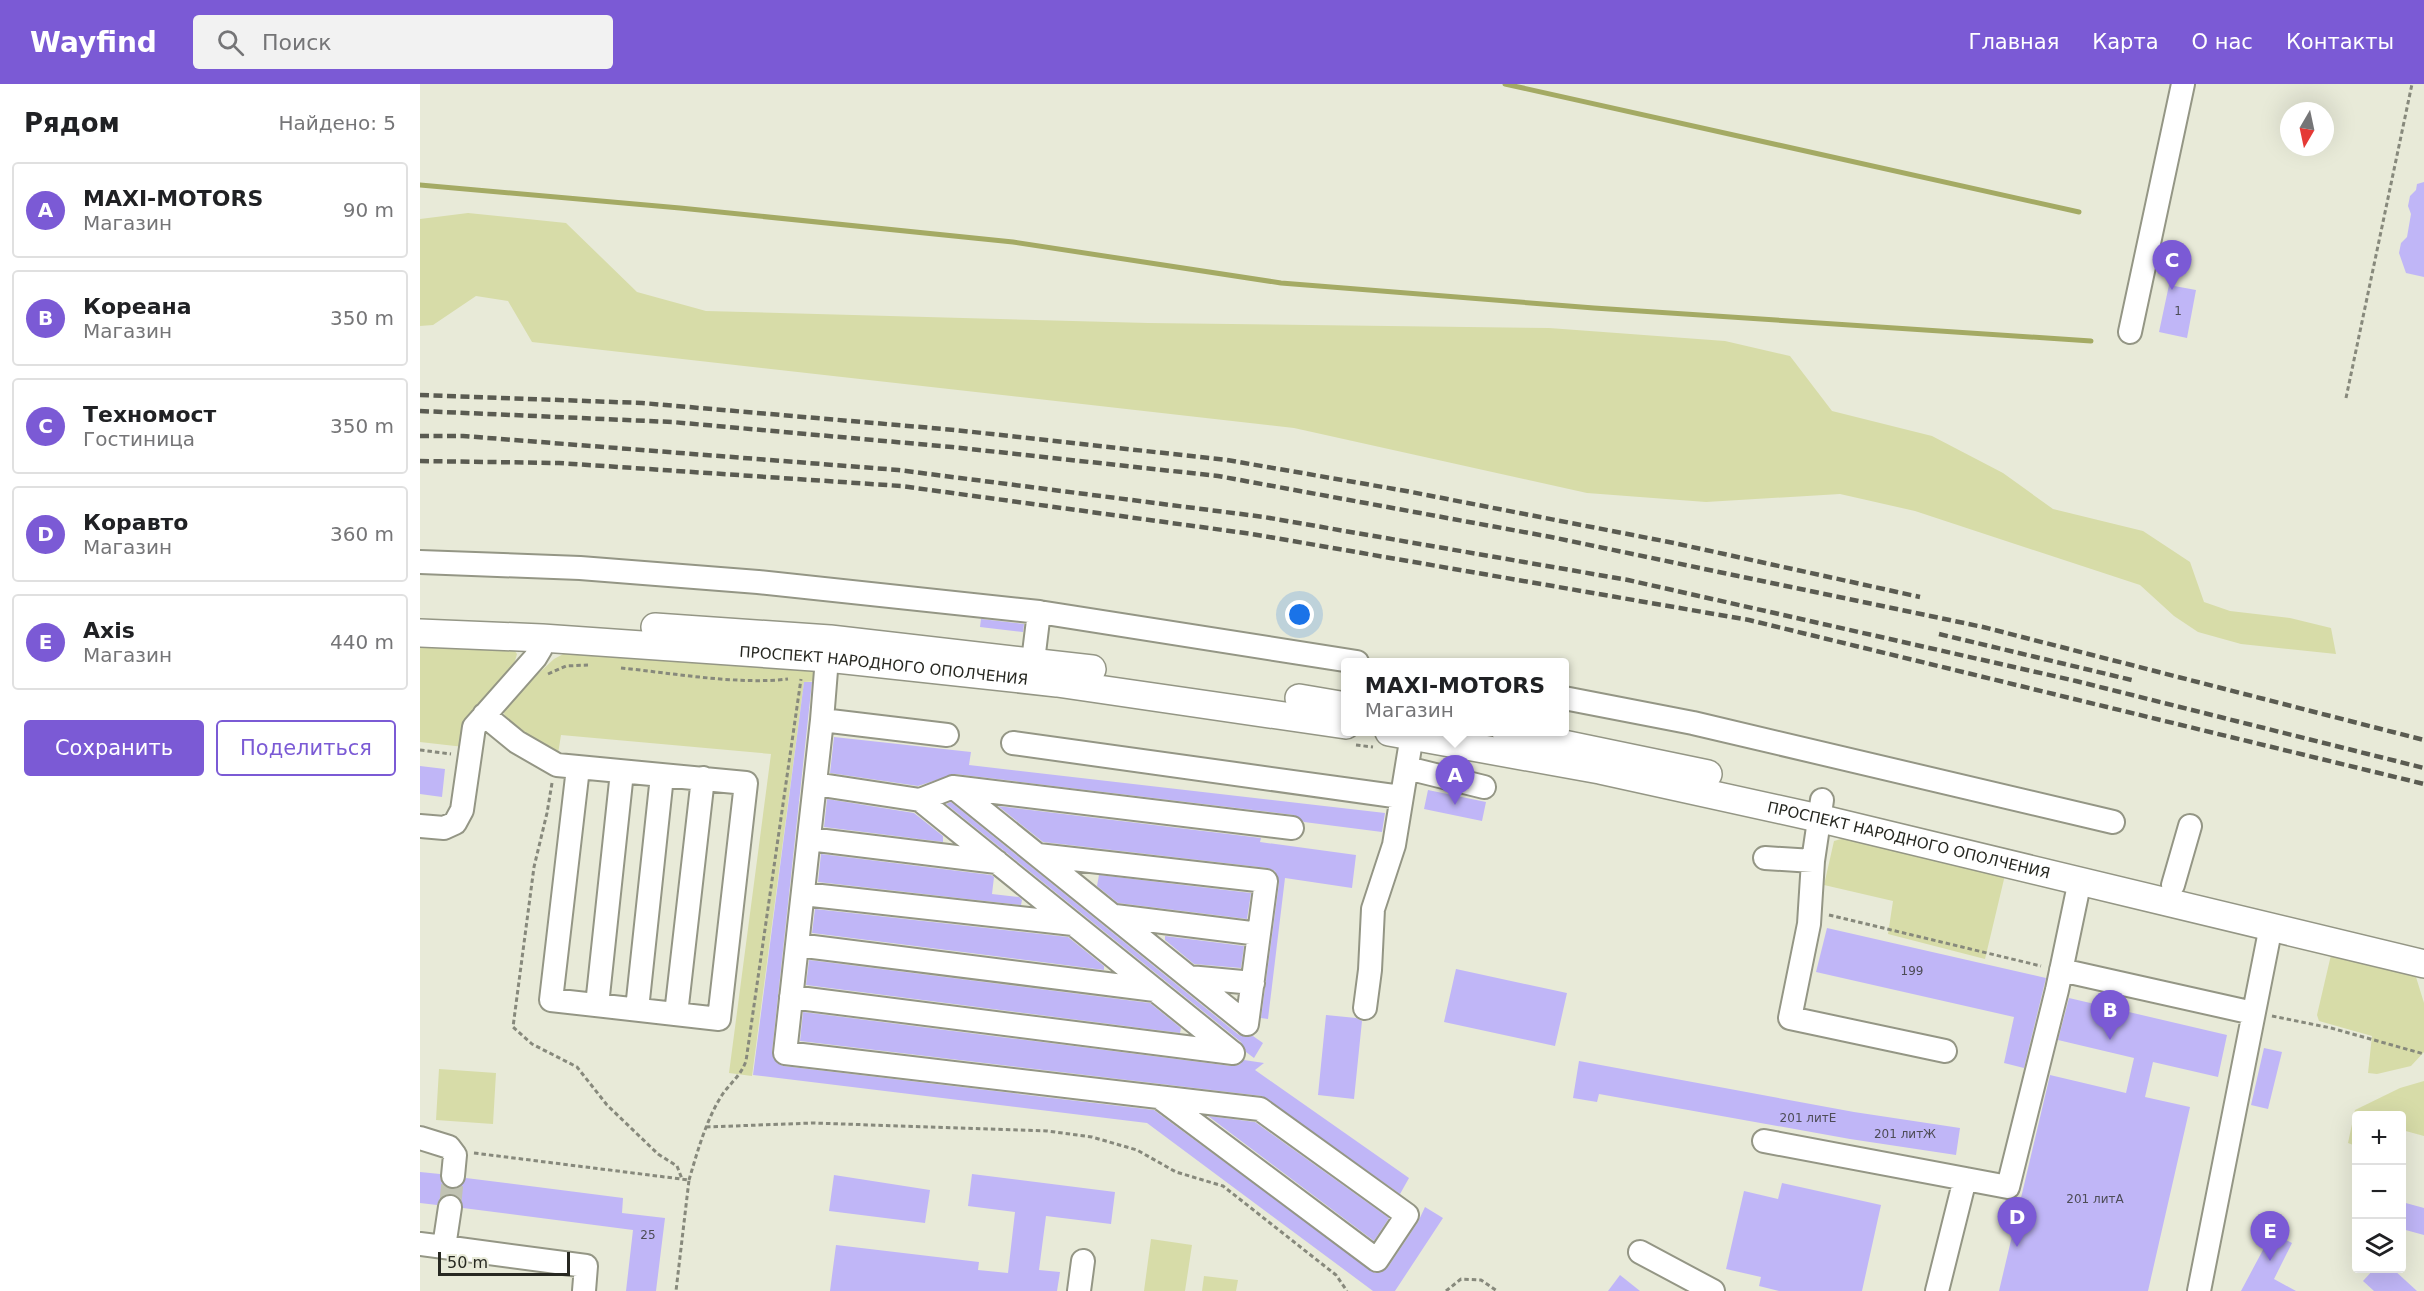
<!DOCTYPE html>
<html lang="ru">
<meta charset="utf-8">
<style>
:root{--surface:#fff;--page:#f2f2f2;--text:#202124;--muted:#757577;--line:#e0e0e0;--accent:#7b5ad5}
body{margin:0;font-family:"DejaVu Sans",sans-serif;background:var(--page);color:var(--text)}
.controls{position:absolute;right:18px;bottom:18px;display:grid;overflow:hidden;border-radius:6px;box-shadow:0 6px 24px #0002}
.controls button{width:54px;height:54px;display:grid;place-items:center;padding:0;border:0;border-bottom:2px solid var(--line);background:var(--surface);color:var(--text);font:30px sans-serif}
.compass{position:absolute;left:1860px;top:18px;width:54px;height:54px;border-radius:50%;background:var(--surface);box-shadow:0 6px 24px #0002;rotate:189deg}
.scale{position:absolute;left:18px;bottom:15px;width:132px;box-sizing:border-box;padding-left:6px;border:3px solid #272821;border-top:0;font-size:16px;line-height:21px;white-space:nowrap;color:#272821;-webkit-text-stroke:4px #e8ead8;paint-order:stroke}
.you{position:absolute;left:880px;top:531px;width:21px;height:21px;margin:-15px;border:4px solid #fff;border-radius:50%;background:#1a73e8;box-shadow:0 0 0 9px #1a73e833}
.badge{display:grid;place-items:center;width:39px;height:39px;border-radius:50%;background:var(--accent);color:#fff;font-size:20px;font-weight:700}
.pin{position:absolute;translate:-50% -50px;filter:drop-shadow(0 2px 3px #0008)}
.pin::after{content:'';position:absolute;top:32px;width:21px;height:18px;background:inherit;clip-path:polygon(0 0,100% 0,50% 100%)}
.popup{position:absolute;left:921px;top:574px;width:228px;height:78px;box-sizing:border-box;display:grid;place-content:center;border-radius:6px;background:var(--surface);filter:drop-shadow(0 2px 4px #0005);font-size:20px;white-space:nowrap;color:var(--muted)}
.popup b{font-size:22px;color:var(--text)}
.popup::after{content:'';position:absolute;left:50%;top:100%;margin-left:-12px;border:12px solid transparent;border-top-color:var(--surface)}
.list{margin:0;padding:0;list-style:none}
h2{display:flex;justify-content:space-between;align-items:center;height:78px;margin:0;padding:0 24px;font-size:26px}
h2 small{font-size:20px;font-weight:400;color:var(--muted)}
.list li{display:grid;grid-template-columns:39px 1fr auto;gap:18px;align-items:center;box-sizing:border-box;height:96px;margin:0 12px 12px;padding:0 12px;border:2px solid var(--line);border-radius:6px}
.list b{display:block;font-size:22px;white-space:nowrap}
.list p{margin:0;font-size:20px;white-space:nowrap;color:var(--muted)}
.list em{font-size:20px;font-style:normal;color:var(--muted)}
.actions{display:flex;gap:12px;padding:18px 24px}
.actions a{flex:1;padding:14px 0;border:2px solid var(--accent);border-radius:6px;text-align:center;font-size:21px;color:var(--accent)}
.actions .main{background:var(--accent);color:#fff}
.icon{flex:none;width:33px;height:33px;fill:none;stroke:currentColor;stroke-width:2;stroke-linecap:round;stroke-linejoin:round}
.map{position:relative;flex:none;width:2004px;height:1207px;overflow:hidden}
header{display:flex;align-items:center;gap:36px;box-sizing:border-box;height:84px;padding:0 30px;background:var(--accent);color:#fff}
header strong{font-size:28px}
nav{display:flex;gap:33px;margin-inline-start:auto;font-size:21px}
.search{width:420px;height:54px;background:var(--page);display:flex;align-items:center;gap:15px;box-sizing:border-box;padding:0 21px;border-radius:6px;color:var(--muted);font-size:22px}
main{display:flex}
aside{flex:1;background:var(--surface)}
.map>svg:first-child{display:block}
.green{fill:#d7dca8}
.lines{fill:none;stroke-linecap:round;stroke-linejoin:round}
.stream{stroke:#a4aa64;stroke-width:5}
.building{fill:#c0b6f7}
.minor-tunnel{stroke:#c1c3b3;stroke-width:22;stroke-dasharray:22 11;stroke-linecap:butt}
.minor-casing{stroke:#949685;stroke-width:26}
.major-casing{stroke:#949685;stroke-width:30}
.path{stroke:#87897c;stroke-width:3;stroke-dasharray:4.5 3;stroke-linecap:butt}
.minor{stroke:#fff;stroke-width:22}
.major{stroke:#fff;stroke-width:27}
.rail{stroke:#5a5b51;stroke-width:4.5;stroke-dasharray:9 4.5;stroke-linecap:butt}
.labels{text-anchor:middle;stroke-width:5;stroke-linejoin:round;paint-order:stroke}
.number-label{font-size:12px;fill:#4d4c56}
.street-label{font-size:15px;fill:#272821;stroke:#e8ead8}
</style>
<header>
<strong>Wayfind</strong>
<div class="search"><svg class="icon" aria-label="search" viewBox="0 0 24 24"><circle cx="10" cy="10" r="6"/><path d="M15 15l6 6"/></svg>Поиск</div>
<nav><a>Главная</a><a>Карта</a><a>О нас</a><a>Контакты</a></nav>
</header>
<main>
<aside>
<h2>Рядом<small>Найдено: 5</small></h2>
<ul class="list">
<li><span class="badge">A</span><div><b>MAXI-MOTORS</b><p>Магазин</p></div><em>90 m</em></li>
<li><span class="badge">B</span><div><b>Кореана</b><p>Магазин</p></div><em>350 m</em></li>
<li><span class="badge">C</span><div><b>Техномост</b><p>Гостиница</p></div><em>350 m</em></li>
<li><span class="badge">D</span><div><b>Коравто</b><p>Магазин</p></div><em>360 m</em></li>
<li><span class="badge">E</span><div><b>Axis</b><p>Магазин</p></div><em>440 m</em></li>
</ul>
<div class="actions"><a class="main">Сохранить</a><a>Поделиться</a></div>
</aside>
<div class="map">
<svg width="2004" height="1207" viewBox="0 0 2004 1207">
<rect width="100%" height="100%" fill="#e8ead8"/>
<!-- green -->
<path class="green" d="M48,129L146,139L217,208L286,227L728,239L1129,244L1305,257L1370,272L1412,327L1512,352L1583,389L1633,425L1723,447L1770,478L1784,518L1810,527L1870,534L1911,544L1916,570L1821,560L1778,548L1754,532L1720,501L1495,427L1420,410L1286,418L1167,409L874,344L112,258L88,217L56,212L13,241L0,242V135Z
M0,559L94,566L97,570L93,584L44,663L0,658Z
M147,568L393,585L397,597L384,598L332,992L309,989L351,670L141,651L138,670L109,654L85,635L83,622L134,575Z
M1428,753L1585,791L1565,875L1468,850L1473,817L1404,801L1414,757Z
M1911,871L1996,893L2004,919V968L1991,982L1957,990L1948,989L1952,952L1899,937L1897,931Z
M19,985L76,989L73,1040L16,1036Z
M2004,997V1052L1982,1046V1032H1936V1062L1928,1059L1935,1026L1980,1004Z
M731,1155L772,1161L765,1207H724Z
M784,1192L818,1196L816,1207H782Z"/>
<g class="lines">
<!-- stream -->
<path class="stream" d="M1085,0L1659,128
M0,101L260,124L593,158L861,199L1174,224L1671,257"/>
</g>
<!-- building -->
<path class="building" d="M2004,98V193L1986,189L1979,169L1981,159L1987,153L1991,130L1988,122L1990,112L1996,106L1997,100Z
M1749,201L1776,206L1767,254L1739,248Z
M561,535L604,540L603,548L560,543Z
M384,598H392L352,968L357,979L363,982L734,1026L955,1189L962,1188L968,1183L998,1138L1005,1123L1023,1134L975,1207H953L727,1039L333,991Z
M414,653L551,668L549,681L965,729L962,748L884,738L874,731L535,690L498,702L410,689Z
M0,682L25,685L22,713L0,710Z
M1008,706L1066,718L1062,737L1004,725Z
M407,715L494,729L523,752V758L404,743Z
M531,718L819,951L826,953L833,952L843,959L834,974L826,968L821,958L526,720Z
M578,722L841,754L840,758L936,771L932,804L865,794L848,935L841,934L859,799L855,787L848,784L623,758Z
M401,770L571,791L574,793L572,810L599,813L602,816L601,821L398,798Z
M679,791L831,809L827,835L698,819L677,802Z
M395,825L648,853L684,882V886L392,849Z
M1407,844L1626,894L1604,984L1584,979L1594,933L1396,888Z
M745,852L824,862L821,884L774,880L745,856Z
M389,876L730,919L761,944L760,949L386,901Z
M1036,885L1147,909L1135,962L1024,938Z
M1649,914L1807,951L1798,993L1733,978L1725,1013L1770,1023L1728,1207H1579L1630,991L1706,1009L1714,974L1638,956Z
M383,928L811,982L819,981L824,976L844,979L835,986L989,1094L980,1110L842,1012L380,957Z
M906,931L936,934L942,937L934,1015L898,1011Z
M1844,964L1862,968L1848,1025L1831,1021Z
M1159,977L1434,1028L1540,1044L1536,1071L1430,1055L1179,1010L1177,1018L1153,1014Z
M788,1032L835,1038L969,1134L954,1157Z
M0,1088L20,1090L21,1098L31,1105L39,1104L46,1094L203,1114L202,1129L245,1134L236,1207H206L213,1146L43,1124L39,1113L31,1110L20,1114L17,1121L0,1119Z
M552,1090L695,1108L691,1140L626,1132L619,1186L640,1188L637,1207H410L416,1161L559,1178L558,1186L588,1189L595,1128L548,1122Z
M414,1091L510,1106L505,1139L409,1127Z
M1362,1099L1461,1121L1442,1207H1359L1339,1202L1341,1193L1306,1185L1324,1107L1358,1115Z
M1982,1118L2004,1124V1151L1982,1145Z
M1852,1149L1872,1159L1854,1195L1876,1207H1821Z
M1954,1185H1973L1997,1207H1954L1943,1197Z
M1200,1191L1220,1207H1188Z"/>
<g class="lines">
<!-- minor-tunnel -->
<path class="minor-tunnel" d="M30,1123L33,1092"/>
<defs>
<path id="minor" d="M1710,248L1763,0
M0,478L160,484L338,498L619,528L937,578
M407,574L402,636L527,651
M613,577L619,528
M1144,614L1273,639L1693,738
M64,631L97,658L137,681L326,699L299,935L131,916L158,684
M402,636L365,969L840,1025L987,1131L957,1176L739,1013
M593,659L981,713
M987,684L1064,703
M395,700L500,716L813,969
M533,703L827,940
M500,716L533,703L872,744
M1402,716L1393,777L1389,840L1370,934L1525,967
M0,742L24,744L35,739L42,726L54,643L115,574L121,564L122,554
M389,755L577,778
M618,771L846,797L827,940
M1345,774L1393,777
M1753,801L1770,742
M383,810L653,840
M695,832L839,850
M377,861L735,906
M1641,886L1833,929
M769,893L833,899
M371,913L813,969
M177,921L202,688
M945,924L950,886L953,825L974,761L992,651
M217,925L242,692
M256,930L283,694
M0,1054L29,1063L35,1071L33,1092
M1344,1057L1588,1103L1637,906L1660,796
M30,1123L24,1163L166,1182L164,1207
M0,1160L24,1163
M1220,1168L1293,1207
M659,1207L663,1177
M1517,1207L1545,1095
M1779,1207L1851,842"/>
<g id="major">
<path d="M235,543L410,555L672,585"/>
<path id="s1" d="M0,549L122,554L407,574L637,599L926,641"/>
<path d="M879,614L926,622"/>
<path id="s2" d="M969,648L1180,686L1398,734L2004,880"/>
<path d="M1086,648L1288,690"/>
</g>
</defs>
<!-- minor casing -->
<use href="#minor" class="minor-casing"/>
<!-- major casing -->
<use href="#major" class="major-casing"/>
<!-- path -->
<path class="path" d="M1926,314L1992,0
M201,584C252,589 318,601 368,595
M128,590L146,582L168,581
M936,661L953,663
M0,666L31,670
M132,699L127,729L114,783L93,943L112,960L157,983L187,1021L238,1070L257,1082L262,1095
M1409,831L1621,882
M1852,932L1911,944L2004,970
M286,1043L393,1039L627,1047L672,1053L717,1066L756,1088L803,1102L916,1191L927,1207
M54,1069L269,1096L256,1207
M269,1096C277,1069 285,1040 299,1016C307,1001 320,994 326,977L381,595
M1026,1207L1041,1195L1061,1196L1077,1207"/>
<!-- minor -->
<use href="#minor" class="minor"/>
<!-- major -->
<use href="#major" class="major"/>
<!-- rail -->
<path class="rail" d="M0,311L222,319L535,346L807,376L986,407L1254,459L1500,513
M0,327L252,338L532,363L798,392L1131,453L1563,543L2004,656
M0,352H43L478,386L844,433L1208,496L1656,597L2004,684
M0,377L139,379L481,402L832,450L1329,536L2004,700
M1519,550L1716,597"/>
</g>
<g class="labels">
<!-- number labels -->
<g class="number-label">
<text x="1758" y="231">1</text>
<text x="1492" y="891">199</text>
<text x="1388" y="1038">201 литЕ</text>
<text x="1485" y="1054">201 литЖ</text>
<text x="1675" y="1119">201 литА</text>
<text x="228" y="1155">25</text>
</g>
<!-- street labels -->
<g class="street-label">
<text dy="5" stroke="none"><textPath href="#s1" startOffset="465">ПРОСПЕКТ НАРОДНОГО ОПОЛЧЕНИЯ</textPath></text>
<text dy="5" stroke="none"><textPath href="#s2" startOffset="531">ПРОСПЕКТ НАРОДНОГО ОПОЛЧЕНИЯ</textPath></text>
</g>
</g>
</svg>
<div class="controls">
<button>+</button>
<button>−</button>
<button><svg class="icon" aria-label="layers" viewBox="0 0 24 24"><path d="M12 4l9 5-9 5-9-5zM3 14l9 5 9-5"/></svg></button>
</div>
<svg class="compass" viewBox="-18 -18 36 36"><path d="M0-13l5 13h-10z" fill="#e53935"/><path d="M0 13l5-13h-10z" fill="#757577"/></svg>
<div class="scale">50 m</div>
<div class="you"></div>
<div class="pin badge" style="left:1035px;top:721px">A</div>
<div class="popup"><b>MAXI-MOTORS</b>Магазин</div>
<div class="pin badge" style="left:1690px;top:956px">B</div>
<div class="pin badge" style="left:1752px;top:206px">C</div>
<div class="pin badge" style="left:1597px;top:1163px">D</div>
<div class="pin badge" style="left:1850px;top:1177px">E</div>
</div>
</main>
